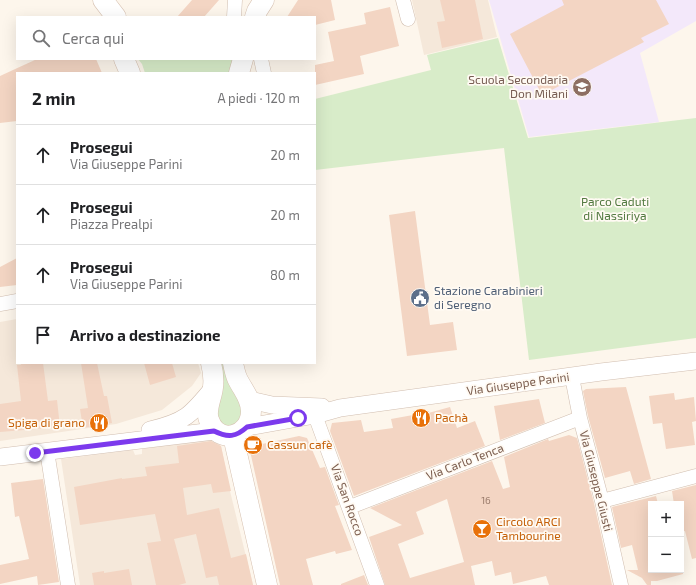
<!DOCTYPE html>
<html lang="it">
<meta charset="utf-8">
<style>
:root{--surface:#fff;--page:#f2f2f2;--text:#202124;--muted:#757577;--line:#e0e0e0}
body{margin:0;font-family:"Exo 2",sans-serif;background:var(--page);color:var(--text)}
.controls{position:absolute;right:12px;bottom:12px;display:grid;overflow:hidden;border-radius:0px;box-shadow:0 4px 16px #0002}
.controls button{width:36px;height:36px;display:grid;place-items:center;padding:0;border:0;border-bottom:1px solid var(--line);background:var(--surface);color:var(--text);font:20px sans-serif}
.stop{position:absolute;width:12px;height:12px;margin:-9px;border:3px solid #7c3aed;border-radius:50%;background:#fff}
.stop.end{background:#7c3aed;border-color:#fff;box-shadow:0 1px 4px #0008}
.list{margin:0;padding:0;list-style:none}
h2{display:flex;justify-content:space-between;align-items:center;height:52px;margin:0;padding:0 16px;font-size:17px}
h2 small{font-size:13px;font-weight:400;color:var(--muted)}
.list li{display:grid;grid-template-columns:26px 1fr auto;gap:12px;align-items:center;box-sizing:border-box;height:60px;padding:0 16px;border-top:1px solid var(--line)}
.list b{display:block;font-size:15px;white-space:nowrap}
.list p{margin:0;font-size:13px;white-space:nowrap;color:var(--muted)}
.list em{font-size:13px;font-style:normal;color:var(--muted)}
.icon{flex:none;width:22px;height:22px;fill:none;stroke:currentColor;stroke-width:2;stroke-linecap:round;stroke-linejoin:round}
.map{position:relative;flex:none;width:696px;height:585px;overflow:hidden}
.search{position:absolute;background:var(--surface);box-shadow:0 4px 16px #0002;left:16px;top:16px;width:300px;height:44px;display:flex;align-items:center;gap:10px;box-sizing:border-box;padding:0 14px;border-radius:0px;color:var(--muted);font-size:15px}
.panel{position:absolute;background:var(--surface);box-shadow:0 4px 16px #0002;left:16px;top:72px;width:300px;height:292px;border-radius:0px}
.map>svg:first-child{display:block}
.residential{fill:#f5e8da}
.education{fill:#f3e8fa}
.green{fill:#d8ecc9}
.building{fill:#f3d5c3;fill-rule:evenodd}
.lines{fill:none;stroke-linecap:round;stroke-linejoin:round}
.minor-casing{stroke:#d1beb0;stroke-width:15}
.tertiary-casing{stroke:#d1beb0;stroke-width:18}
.secondary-casing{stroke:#d6c0b0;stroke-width:21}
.minor{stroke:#fff;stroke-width:14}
.tertiary{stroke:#fff;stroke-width:17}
.secondary{stroke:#fff;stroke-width:20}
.route{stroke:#7c3aed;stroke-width:5}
.labels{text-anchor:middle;stroke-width:3.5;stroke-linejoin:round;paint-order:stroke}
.number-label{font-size:10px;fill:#987a6a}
.education-label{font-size:12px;fill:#785e54;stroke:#fffaf3;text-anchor:end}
.park-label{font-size:12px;fill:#537a41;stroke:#fffaf3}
.service-label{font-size:12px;fill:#4e5e75;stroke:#fffaf3;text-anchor:start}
.street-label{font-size:12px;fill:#7a5c4d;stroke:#fffaf3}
.food-label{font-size:12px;fill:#c56008;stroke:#fffaf3;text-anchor:start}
</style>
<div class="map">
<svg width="696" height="585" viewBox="0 0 696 585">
<rect width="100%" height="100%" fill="#fdf6ec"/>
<!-- residential -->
<path class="residential" d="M412,0H488L497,37L424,55Z
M17,319V363H198L201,373L192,386L162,410L116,424L0,441V322Z
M210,438L221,446L230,491L253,585H80L61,459L133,450L135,455L142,454V449Z"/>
<!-- education -->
<path class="education" d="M489,0H696V21L640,53L659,122L529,137Z"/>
<!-- green -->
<path class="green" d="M498,38L528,138L696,118V338L529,360L504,148L315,170V99L431,70L427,55Z
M138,59H235L231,73H145L142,64Z
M216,363H229L245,401L238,429L218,427Z"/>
<!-- building -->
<path class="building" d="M192,0H219L204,17H177Z
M298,0H331L335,20L315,25V17H287Z
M440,0H475L483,39L442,48L437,22L445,21Z
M562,0H656L669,24L641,38L644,42L542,95L510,34L564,5Z
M390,7L399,46L360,56L364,74L315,85V65L334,61L328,32L366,24L364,13Z
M37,59H96L102,73H17V121L0,123V76Z
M415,211L430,325L453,322L457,350L407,356L389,215Z
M17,258V285L0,287V267Z
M20,363H43L48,401L57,400L60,427L0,432V404L21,401L17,365H21Z
M81,363H97L104,396H107L112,423L83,428L80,409L88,408Z
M144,363H172L176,377L150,385Z
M626,387L651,479L634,484L630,471L605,478L588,416L583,391L586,389Z
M674,393L675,400L694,397L696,421L692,422L695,445L666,449L662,423L653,424L649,396Z
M539,399L545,423L500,440L494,406Z
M450,407L457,428L475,421L485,446L354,496L330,431L332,423L361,420L364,432L393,428L391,419L413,415L414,417Z
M569,435L577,438L594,503L612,585H549L546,576L513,584L511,572L495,576L492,561L471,566L475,585H385L369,537L402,525L370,508L492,461L503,489L510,487L504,457L548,439L549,441ZM447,499L464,562L410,578L398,544L424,534L416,512Z
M299,436L307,438L320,468L325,467L339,505L335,506L352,550L336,554L335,551L306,559L313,585H280L250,451L253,446Z
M211,441L221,446L231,491L213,493L211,484L183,488L187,515L219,508L231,558L246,554L253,585H219L217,576L206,578L196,534L174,539L186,583L179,585H156L147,543L161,541L155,514L80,525L74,487L122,478V479L147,476L145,467L179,463L177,446Z
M43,479L59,582L38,585L37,576L0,584V565L29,559L19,516L15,517L11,483Z
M696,485V558L692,559L685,531L681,532V504H674L672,491Z
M656,496L658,504H651V570H683V574L657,581H651V585H647L642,578L627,570H638L632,545L621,548L612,507Z
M129,569L132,585H94L92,573L104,571V573Z
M364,575L368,585H341V584Z"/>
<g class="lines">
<defs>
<path id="minor" d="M403,0L408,19
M234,17L235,0
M261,59L264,73
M0,304L17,301
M572,377L580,418L602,501L621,585
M315,415L377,585
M47,451L68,585
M602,501L696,476
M350,507L580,418"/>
<path id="tertiary" d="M250,400L272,405L322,407
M247,427L315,415L340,408L601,372L696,361
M150,430C185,422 191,415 213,388
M0,457L214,431"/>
<path id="secondary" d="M103,0L116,17
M255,17L257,11L264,0
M124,59L130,73
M239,73L243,59
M211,363C213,371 214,379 213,387C212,398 205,410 209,420C218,446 251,437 251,411C251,398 242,389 237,378C235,373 234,368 233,363
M233,436L267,585"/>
</defs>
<!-- minor casing -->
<use href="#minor" class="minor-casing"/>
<!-- tertiary casing -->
<use href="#tertiary" class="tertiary-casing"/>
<!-- secondary casing -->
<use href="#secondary" class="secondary-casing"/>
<!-- minor -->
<use href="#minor" class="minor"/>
<!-- tertiary -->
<use href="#tertiary" class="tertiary"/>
<!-- secondary -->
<use href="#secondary" class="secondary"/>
</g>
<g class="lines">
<!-- route -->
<path class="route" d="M35,453L214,431C228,438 236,437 247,427L298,418"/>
</g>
<!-- icons -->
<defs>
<symbol id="school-disc" viewBox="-11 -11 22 22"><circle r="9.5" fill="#8d6e63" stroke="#fffaf3"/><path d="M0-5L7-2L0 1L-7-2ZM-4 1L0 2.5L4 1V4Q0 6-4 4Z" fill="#fff"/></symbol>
<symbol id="civic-disc" viewBox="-11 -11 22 22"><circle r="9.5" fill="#5c6f8a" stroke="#fffaf3"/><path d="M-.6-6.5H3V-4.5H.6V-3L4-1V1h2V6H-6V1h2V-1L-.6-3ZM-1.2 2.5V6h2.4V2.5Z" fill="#fff"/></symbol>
<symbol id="restaurant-disc" viewBox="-11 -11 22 22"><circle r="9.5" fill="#e8710a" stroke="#fffaf3"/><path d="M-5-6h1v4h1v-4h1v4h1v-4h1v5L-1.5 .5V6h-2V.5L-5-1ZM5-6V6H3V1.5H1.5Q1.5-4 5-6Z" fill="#fff"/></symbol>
<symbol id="cafe-disc" viewBox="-11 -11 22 22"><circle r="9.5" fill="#e8710a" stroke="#fffaf3"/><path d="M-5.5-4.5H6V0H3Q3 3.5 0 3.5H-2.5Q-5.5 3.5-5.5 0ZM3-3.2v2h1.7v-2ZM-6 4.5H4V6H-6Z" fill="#fff"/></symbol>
<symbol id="bar-disc" viewBox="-11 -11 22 22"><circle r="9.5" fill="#e8710a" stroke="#fffaf3"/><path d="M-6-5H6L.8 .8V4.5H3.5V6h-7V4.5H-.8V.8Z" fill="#fff"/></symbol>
</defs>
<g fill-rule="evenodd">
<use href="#school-disc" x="571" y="76" width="22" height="22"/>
<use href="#civic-disc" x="409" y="287" width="22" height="22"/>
<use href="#restaurant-disc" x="410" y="407" width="22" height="22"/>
<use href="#restaurant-disc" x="88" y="412" width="22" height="22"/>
<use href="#cafe-disc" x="242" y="434" width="22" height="22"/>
<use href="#bar-disc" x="471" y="518" width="22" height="22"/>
</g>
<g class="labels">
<!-- number labels -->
<g class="number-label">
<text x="486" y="504">16</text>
</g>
<!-- education labels -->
<g class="education-label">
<text x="568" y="84">Scuola Secondaria<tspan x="568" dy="14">Don Milani</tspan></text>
</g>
<!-- park labels -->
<g class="park-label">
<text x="615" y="206">Parco Caduti<tspan x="615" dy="14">di Nassiriya</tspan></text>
</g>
<!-- service labels -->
<g class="service-label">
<text x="434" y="295">Stazione Carabinieri<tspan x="434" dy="14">di Seregno</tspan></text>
</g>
<!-- street labels -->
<g class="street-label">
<text transform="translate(518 384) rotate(-8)" y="4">Via Giuseppe Parini</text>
<text transform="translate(465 462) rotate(-21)" y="4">Via Carlo Tenca</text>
<text transform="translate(596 481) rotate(76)" y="4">Via Giuseppe Giusti</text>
<text transform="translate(347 500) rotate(70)" y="4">Via San Rocco</text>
</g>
<!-- food labels -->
<g class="food-label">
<text x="435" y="422">Pachà</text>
<text x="85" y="427" text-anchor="end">Spiga di grano</text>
<text x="267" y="449">Cassun cafè</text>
<text x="496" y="526">Circolo ARCI<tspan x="496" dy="14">Tambourine</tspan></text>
</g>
</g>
</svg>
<div class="controls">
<button>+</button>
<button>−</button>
</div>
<div class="stop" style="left:298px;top:418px"></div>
<div class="stop end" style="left:35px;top:453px"></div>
<div class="search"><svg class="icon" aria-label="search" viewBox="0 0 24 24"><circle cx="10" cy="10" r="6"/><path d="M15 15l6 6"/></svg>Cerca qui</div>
<section class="panel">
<h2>2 min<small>A piedi · 120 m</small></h2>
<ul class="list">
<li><svg class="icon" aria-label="ahead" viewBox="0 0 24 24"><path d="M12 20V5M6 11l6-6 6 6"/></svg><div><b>Prosegui</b><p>Via Giuseppe Parini</p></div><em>20 m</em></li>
<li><svg class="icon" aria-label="ahead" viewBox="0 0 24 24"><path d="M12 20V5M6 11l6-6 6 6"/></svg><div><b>Prosegui</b><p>Piazza Prealpi</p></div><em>20 m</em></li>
<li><svg class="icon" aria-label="ahead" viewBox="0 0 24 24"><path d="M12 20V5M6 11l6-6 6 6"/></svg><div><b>Prosegui</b><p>Via Giuseppe Parini</p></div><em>80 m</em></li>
<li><svg class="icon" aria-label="arrive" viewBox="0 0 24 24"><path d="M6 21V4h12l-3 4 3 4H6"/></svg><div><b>Arrivo a destinazione</b></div></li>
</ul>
</section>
</div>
